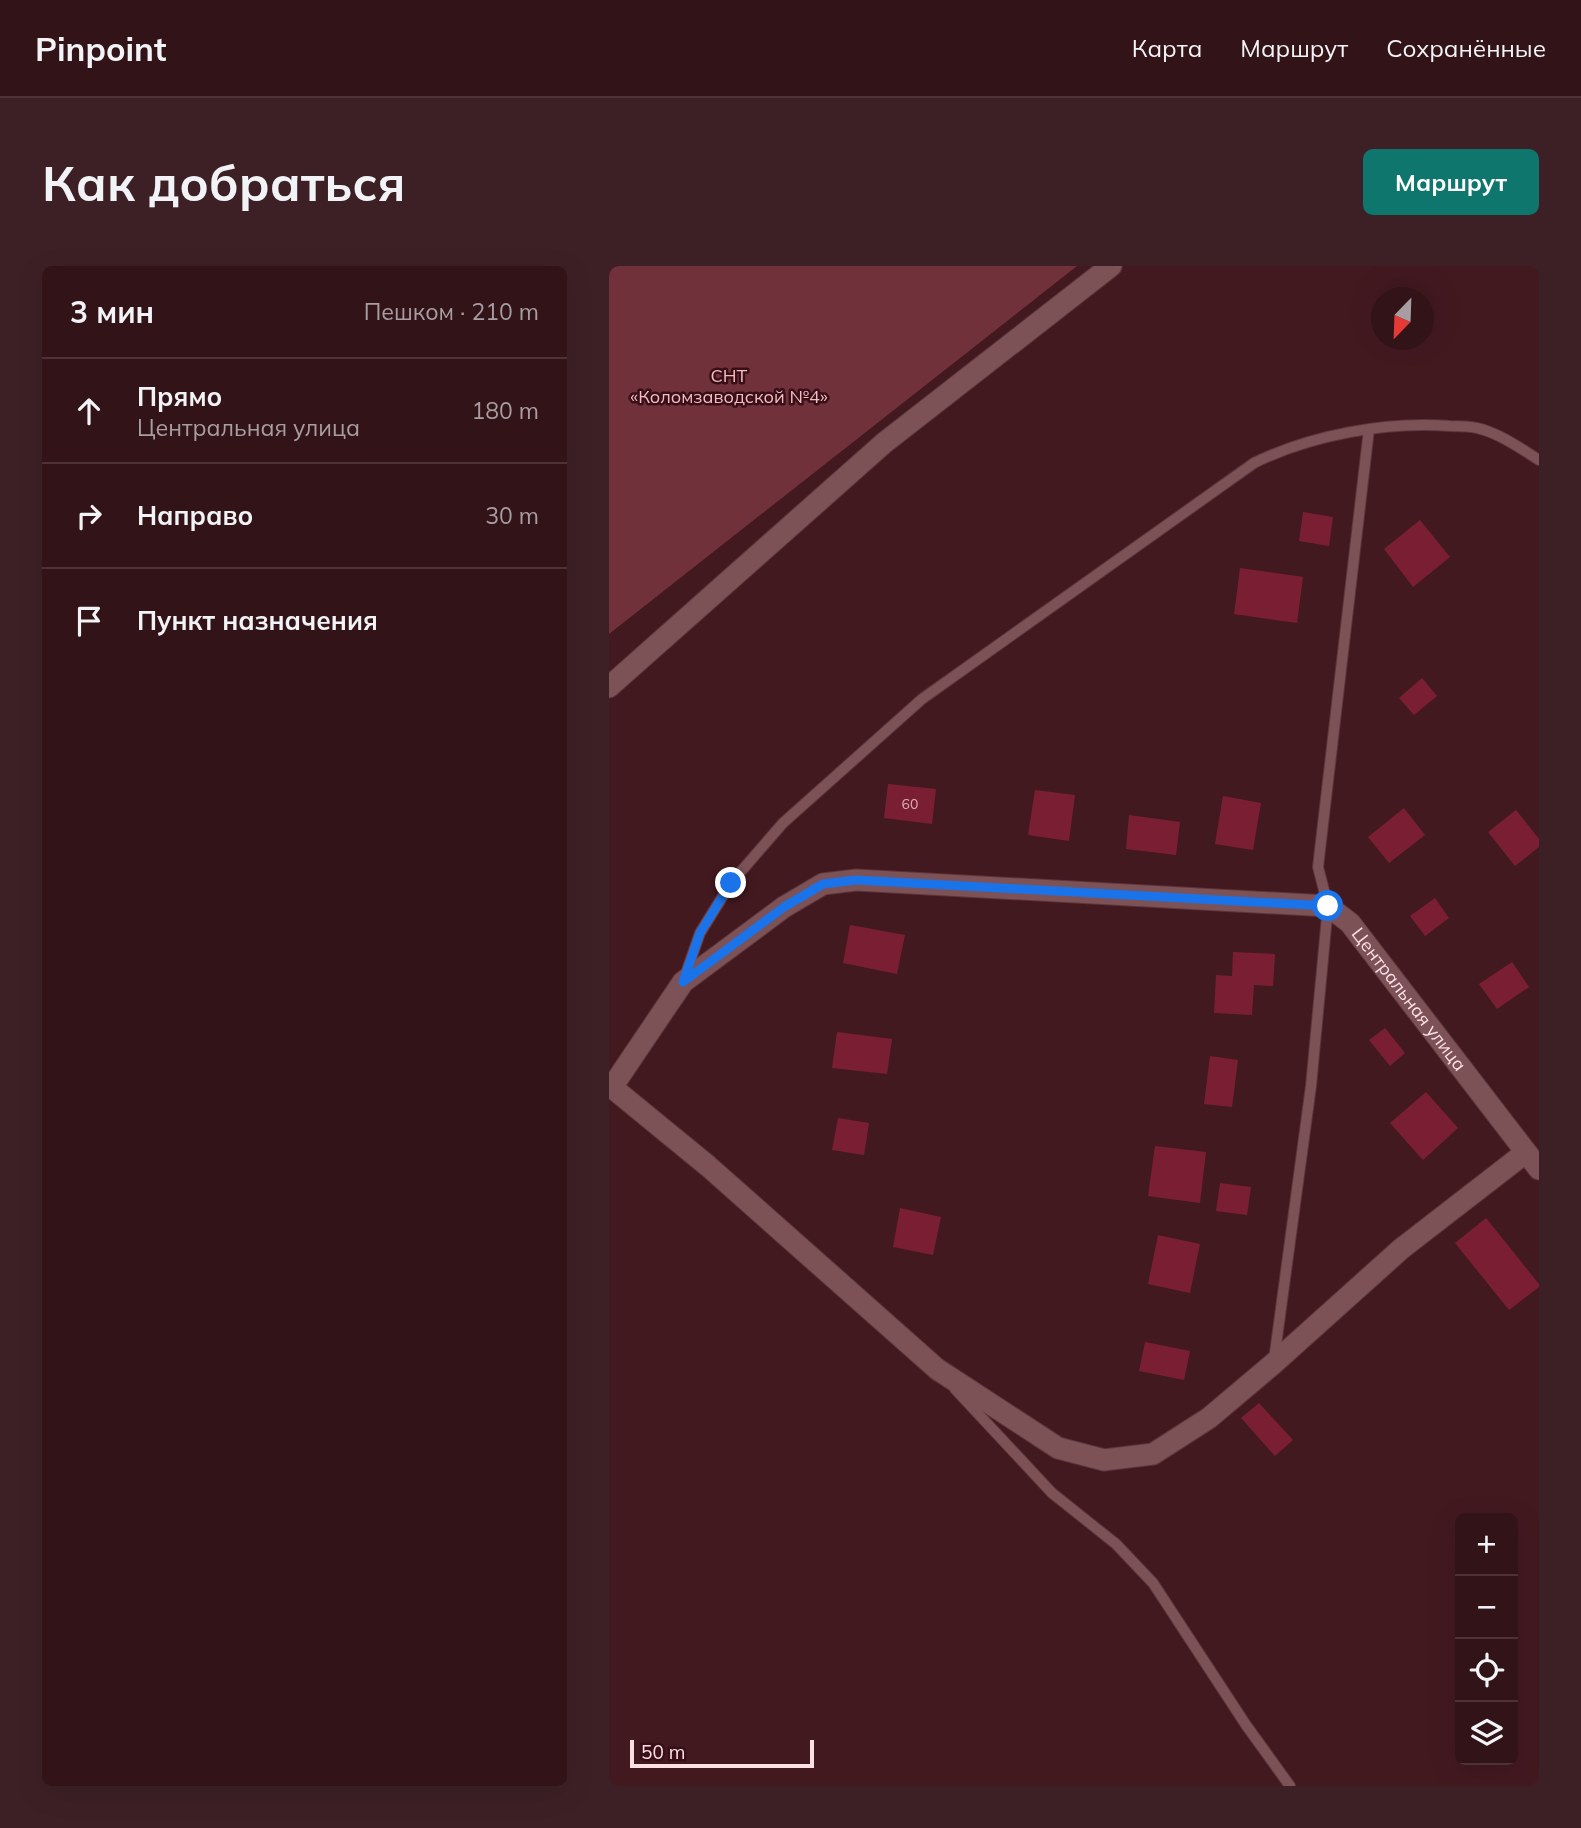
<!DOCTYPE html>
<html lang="ru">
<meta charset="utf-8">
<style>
:root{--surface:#321318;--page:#3d2025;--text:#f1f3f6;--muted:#a89ea2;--line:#4d3237;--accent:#0f766e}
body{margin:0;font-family:Mulish,sans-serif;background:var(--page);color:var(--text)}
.controls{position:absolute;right:21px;bottom:21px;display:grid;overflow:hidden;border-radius:10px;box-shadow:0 7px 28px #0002}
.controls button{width:63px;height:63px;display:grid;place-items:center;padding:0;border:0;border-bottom:2px solid var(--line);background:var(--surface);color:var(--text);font:35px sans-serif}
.compass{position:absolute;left:762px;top:21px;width:63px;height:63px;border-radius:50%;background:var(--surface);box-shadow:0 7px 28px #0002;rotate:203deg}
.scale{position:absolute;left:21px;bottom:18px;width:184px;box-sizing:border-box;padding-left:7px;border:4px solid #fde0e2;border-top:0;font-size:19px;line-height:24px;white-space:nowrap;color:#fde0e2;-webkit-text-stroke:5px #380f17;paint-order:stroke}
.stop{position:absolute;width:21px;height:21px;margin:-16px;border:5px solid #1a73e8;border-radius:50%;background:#fff}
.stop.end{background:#1a73e8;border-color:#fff;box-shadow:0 2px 7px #0008}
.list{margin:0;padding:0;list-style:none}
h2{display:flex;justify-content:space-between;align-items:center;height:91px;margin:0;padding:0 28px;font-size:30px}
h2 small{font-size:23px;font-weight:400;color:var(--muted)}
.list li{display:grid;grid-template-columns:46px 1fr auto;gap:21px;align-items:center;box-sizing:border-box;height:105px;padding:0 28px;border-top:2px solid var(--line)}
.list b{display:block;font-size:26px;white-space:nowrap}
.list p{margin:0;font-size:23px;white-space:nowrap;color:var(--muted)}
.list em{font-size:23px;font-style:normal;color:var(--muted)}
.icon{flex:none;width:38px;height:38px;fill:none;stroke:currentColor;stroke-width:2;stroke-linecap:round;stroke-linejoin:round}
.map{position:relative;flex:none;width:930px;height:1520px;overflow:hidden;border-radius:10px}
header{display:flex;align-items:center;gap:42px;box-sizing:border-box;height:98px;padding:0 35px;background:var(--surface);border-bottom:2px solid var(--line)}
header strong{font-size:33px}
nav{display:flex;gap:38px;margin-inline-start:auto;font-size:24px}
.intro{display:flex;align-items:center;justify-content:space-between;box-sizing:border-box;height:168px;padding:0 42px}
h1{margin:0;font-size:49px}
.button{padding:18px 32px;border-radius:10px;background:var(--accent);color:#fff;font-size:24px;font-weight:700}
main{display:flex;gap:42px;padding:0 42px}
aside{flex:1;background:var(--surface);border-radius:10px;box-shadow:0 7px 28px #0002}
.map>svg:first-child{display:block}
.green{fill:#70313b}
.building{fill:#7a1f33}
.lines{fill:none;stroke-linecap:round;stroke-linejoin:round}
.lane-casing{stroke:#5d353b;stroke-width:12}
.street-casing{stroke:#5d353b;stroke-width:23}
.lane{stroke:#7c5257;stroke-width:10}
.street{stroke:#7c5257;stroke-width:21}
.route{stroke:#1a73e8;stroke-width:9}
.labels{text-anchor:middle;stroke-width:5;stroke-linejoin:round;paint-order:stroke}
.number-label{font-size:14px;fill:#dcb0b6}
.park-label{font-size:18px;fill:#f2bcc1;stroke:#380f17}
.street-label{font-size:18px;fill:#fde0e2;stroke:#380f17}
</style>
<header>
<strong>Pinpoint</strong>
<nav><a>Карта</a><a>Маршрут</a><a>Сохранённые</a></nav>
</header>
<div class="intro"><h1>Как добраться</h1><a class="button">Маршрут</a></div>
<main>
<aside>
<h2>3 мин<small>Пешком · 210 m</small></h2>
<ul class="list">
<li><svg class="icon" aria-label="ahead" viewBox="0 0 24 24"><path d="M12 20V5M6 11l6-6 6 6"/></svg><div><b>Прямо</b><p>Центральная улица</p></div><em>180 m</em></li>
<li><svg class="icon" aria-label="right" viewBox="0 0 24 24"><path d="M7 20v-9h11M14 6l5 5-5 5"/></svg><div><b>Направо</b></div><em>30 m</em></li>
<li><svg class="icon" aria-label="arrive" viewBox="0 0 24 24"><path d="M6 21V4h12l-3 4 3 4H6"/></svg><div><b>Пункт назначения</b></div></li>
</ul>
</aside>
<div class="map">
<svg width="930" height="1520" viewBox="0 0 930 1520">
<rect width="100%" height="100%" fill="#431920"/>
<!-- green -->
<path class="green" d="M0,0H468L0,368Z"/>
<!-- building -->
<path class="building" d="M694,246L724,251L720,280L690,275Z
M811,254L841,291L804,321L775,283Z
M631,302L694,311L688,357L625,348Z
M813,412L828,430L805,449L790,432Z
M279,518L327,523L323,558L275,552Z
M426,524L466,529L460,575L419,569Z
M614,530L652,537L644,584L606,578Z
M795,542L816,569L780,597L759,571Z
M907,544L930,573V581L906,600L879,566Z
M520,549L571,556L567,589L517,583Z
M826,632L840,652L816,670L801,650Z
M241,659L296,669L288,708L234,697Z
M624,686L666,688L664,720L645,719L643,749L605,747L607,709L623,710Z
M903,696L920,721L888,743L870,718Z
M776,762L796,787L781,800L760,774Z
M228,766L283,773L278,808L223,802Z
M601,790L629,794L623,841L595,838Z
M817,826L849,862L814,894L781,857Z
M229,852L260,857L255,889L223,884Z
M546,880L597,886L591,937L539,930Z
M611,917L642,921L638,949L607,945Z
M291,942L332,951L324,989L284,981Z
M877,952L930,1018V1021L900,1044L846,977Z
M549,969L591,978L581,1027L539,1018Z
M536,1076L581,1085L575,1114L530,1105Z
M650,1137L684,1174L666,1190L632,1152Z"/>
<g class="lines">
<defs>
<path id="lane" d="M76,710L91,667L122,617L174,557L313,433L645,197C702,169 778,155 841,160C849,160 859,160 868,162C890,167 911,182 930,194
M665,1094L702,820L719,640L709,601L760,163
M346,1123L443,1227L507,1278L544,1317L637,1459L681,1520"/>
<g id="street">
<path d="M0,421L275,177L502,0"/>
<path d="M0,819L99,900L328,1103L449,1182L495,1194L544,1188L600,1152L664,1098L792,983L916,887"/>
<path id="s1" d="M3,821L74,716L175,641L214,618L247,614L719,640L741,657L930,903"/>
</g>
</defs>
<!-- lane casing -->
<use href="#lane" class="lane-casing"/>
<!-- street casing -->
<use href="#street" class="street-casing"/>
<!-- lane -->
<use href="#lane" class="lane"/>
<!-- street -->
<use href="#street" class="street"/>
</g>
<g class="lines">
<!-- route -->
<path class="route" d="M122,617L91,667L74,716L175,641L214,618L247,614L719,640"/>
</g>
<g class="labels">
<!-- number labels -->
<g class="number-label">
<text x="301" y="543">60</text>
</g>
<!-- park labels -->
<g class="park-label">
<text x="120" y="116">СНТ<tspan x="120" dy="21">«Коломзаводской №4»</tspan></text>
</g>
<!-- street labels -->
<g class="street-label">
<text dy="6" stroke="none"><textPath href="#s1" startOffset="928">Центральная улица</textPath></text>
</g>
</g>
</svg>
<div class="controls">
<button>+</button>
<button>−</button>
<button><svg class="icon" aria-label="locate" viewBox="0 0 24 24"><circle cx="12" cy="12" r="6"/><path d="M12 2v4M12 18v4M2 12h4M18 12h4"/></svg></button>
<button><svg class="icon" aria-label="layers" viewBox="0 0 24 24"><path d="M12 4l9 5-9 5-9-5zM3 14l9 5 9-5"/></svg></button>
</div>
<svg class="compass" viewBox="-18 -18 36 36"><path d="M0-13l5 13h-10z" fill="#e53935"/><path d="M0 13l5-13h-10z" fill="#a89ea2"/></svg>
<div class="scale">50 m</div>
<div class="stop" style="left:719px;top:640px"></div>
<div class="stop end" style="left:122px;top:617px"></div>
</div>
</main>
